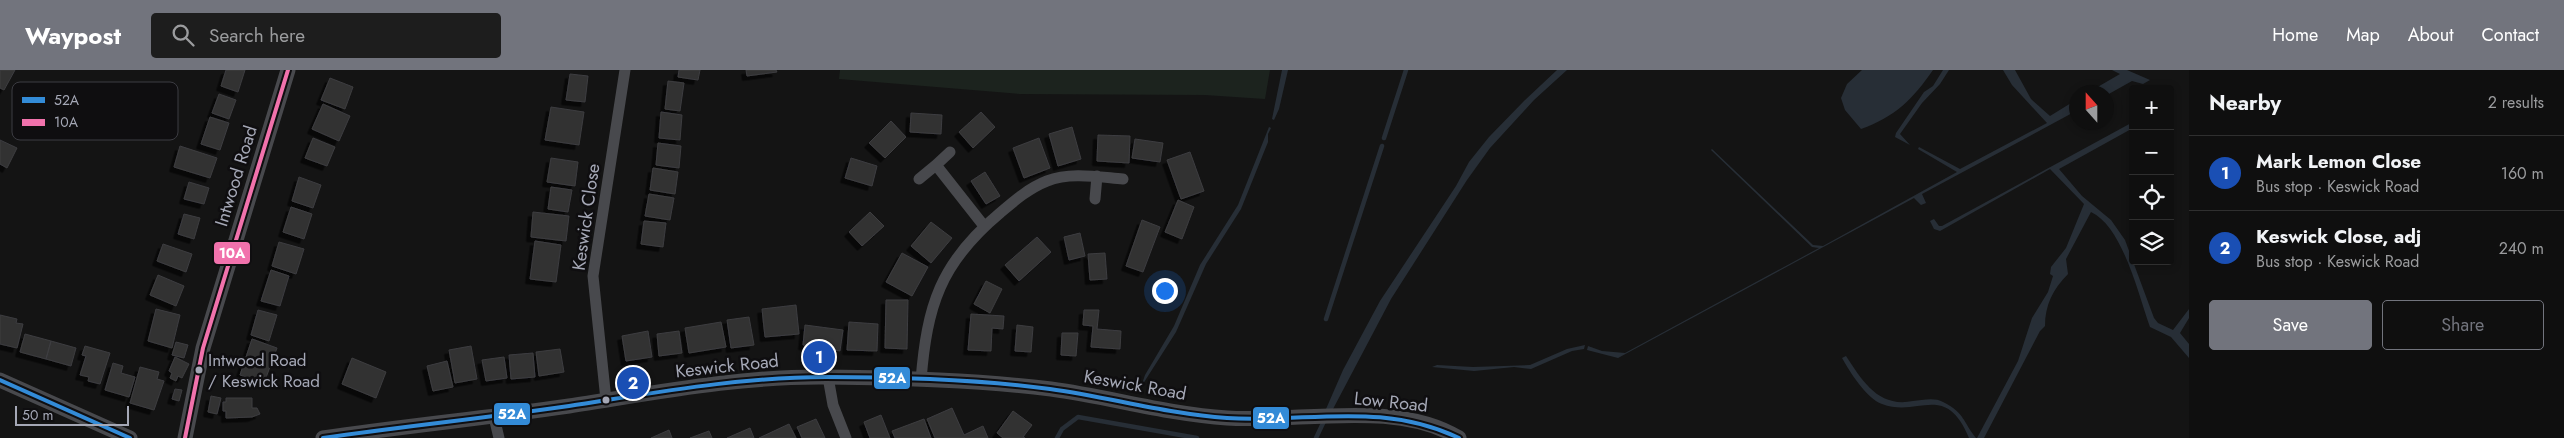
<!DOCTYPE html>
<meta charset="utf-8">
<style>
:root{--surface:#0f0f0f;--page:#1d1d1d;--text:#f1f3f6;--muted:#9b9c9e;--line:#2f2f2f;--accent:#72747d}
body{margin:0;font-family:Jost,sans-serif;background:var(--page);color:var(--text)}
.controls{position:absolute;right:15px;top:15px;display:grid;overflow:hidden;border-radius:5px;box-shadow:0 2px 8px #0003}
.controls button{width:45px;height:45px;display:grid;place-items:center;padding:0;border:0;border-bottom:1px solid var(--line);background:var(--surface);color:var(--text);font:25px sans-serif}
.compass{position:absolute;left:2069px;top:15px;width:45px;height:45px;border-radius:50%;background:var(--surface);box-shadow:0 2px 8px #0003;rotate:339deg}
.scale{position:absolute;left:15px;bottom:12px;width:114px;box-sizing:border-box;padding-left:5px;border:2px solid #a5a8b6;border-top:0;font-size:14px;line-height:18px;white-space:nowrap;color:#a5a8b6;-webkit-text-stroke:4px #0f0e10;paint-order:stroke}
.you{position:absolute;left:1164px;top:220px;width:18px;height:18px;margin:-12px;border:4px solid #fff;border-radius:50%;background:#1a73e8;box-shadow:0 0 0 8px #1a73e833}
.badge{display:grid;place-items:center;width:32px;height:32px;border-radius:50%;background:var(--accent);color:#fff;font-size:16px;font-weight:700}
.pin{position:absolute;translate:-50% -50%;border:2px solid #fff;box-shadow:0 1px 5px #0006}
.list{margin:0;padding:0;list-style:none}
h2{display:flex;justify-content:space-between;align-items:center;height:65px;margin:0;padding:0 20px;font-size:21px}
h2 small{font-size:16px;font-weight:400;color:var(--muted)}
.list li{display:grid;grid-template-columns:32px 1fr auto;gap:15px;align-items:center;box-sizing:border-box;height:75px;padding:0 20px;border-top:1px solid var(--line)}
.list b{display:block;font-size:19px;white-space:nowrap}
.list p{margin:0;font-size:16px;white-space:nowrap;color:var(--muted)}
.list em{font-size:16px;font-style:normal;color:var(--muted)}
.actions{display:flex;gap:10px;padding:15px 20px}
.actions a{flex:1;padding:11px 0;border:1px solid var(--accent);border-radius:5px;text-align:center;font-size:18px;color:var(--accent)}
.actions .main{background:var(--accent);color:#fff}
.icon{flex:none;width:28px;height:28px;fill:none;stroke:currentColor;stroke-width:2;stroke-linecap:round;stroke-linejoin:round}
.map{position:relative;flex:none;width:2189px;height:368px;overflow:hidden}
header{display:flex;align-items:center;gap:30px;box-sizing:border-box;height:70px;padding:0 25px;background:var(--accent);color:#fff}
header strong{font-size:24px}
nav{display:flex;gap:28px;margin-inline-start:auto;font-size:18px}
.search{width:350px;height:45px;background:var(--page);display:flex;align-items:center;gap:12px;box-sizing:border-box;padding:0 18px;border-radius:5px;color:var(--muted);font-size:19px}
main{display:flex}
aside{flex:1;background:var(--surface)}
.map>svg:first-child{display:block}
.green{fill:#1c231e}
.water{fill:#272e36}
.lines{fill:none;stroke-linecap:round;stroke-linejoin:round}
.stream{stroke:#272e36;stroke-width:4.5}
.building{fill:#323233;stroke:#3d3d40;filter:url(#shadow)}
.minor{stroke:#48494d;stroke-width:11}
.tertiary{stroke:#48494d;stroke-width:15}
.bus-1-casing{stroke:#0f0e10;stroke-width:8}
.bus-2-casing{stroke:#0f0e10;stroke-width:8}
.bus-1{stroke:#338bd7;stroke-width:4}
.bus-2{stroke:#f172ac;stroke-width:4}
.bus-dot{fill:#a5a8b6;stroke:#0f0e10;stroke-width:2}
.labels{text-anchor:middle;stroke-width:5;stroke-linejoin:round;paint-order:stroke}
.bus-label{font-size:17px;fill:#a5a8b6;stroke:#0f0e10;text-anchor:start}
.street-label{font-size:18px;fill:#a5a8b6;stroke:#0f0e10}
.key{fill:#0f0e10;stroke:#3c3c42;stroke-width:1}
.key-label{font-size:14px;fill:#a5a8b6}
.line-badge{stroke:#0f0e10;stroke-width:2}
.badge-label{font-size:14px;text-anchor:middle;font-weight:bold;fill:#fff}
</style>
<header>
<strong>Waypost</strong>
<div class="search"><svg class="icon" aria-label="search" viewBox="0 0 24 24"><circle cx="10" cy="10" r="6"/><path d="M15 15l6 6"/></svg>Search here</div>
<nav><a>Home</a><a>Map</a><a>About</a><a>Contact</a></nav>
</header>
<main>
<div class="map">
<svg width="2189" height="368" viewBox="0 0 2189 368">
<defs>
<filter id="shadow"><feDropShadow dx="-4.5" dy="4.5" stdDeviation="0" flood-color="#0009"/></filter>
</defs>
<rect width="100%" height="100%" fill="#141414"/>
<!-- green -->
<path class="green" d="M840,0H1270L1265,29L1205,25L1020,24L839,9Z"/>
<!-- water -->
<path class="water" d="M1282,0H1288L1279,39L1274,50L1272,49Z
M1557,0H1567L1534,30L1490,78L1467,110L1391,229L1333,339H1326L1343,300L1380,231L1456,116L1469,92L1489,67L1524,31Z
M1862,0H1933C1913,29 1895,47 1861,59L1845,40L1841,28L1847,14Z
M1943,0H1949L1940,14L1922,33L1900,64L1910,75L1895,67L1896,63L1924,22L1933,16Z
M2003,0H2015L2031,29L2050,46L2076,30V41L1922,124L1926,133L1921,135L1914,128L1618,288L1587,280L1588,276L1602,281L1625,283L1819,178L1812,177L1711,80L1712,79L1813,175L1823,176L1957,102L1918,79L1919,77L1960,99L2047,53L2012,15Z
M2112,0H2127L2150,10L2143,14L2132,11L2107,25L2106,22H2089L2120,4Z
M2133,52V58L2059,99L2082,126L2111,150L2125,170L2154,248L2158,253L2173,260L2189,239V248L2180,263L2189,274V288L2171,267L2150,257C2138,224 2123,157 2091,142L2066,189L2068,204C2053,219 2045,235 2045,256L2040,261L1984,368H1977L2018,291L2032,248L2048,222L2053,206L2050,204L2051,197L2066,178L2084,134L2050,99L1940,161L1934,159L1930,151L1934,149L1939,156H1942Z
M1269,57L1271,58L1268,64V72L1241,139L1206,194L1176,262L1141,317L1145,305L1174,256L1200,195L1238,135Z
M1585,275L1584,279L1572,281L1531,299L1514,297L1474,301L1432,297L1437,295L1473,297L1530,295L1567,279Z
M1846,286C1863,312 1879,338 1913,331C1922,330 1935,327 1943,332C1965,343 1963,352 1976,368H1969C1945,311 1919,348 1882,334C1866,328 1850,302 1842,288Z"/>
<g class="lines">
<!-- stream -->
<path class="stream" d="M1384,68L1406,0
M1326,249L1382,76
M1057,368L1062,359L1078,347L1197,368
M1316,368L1325,349"/>
</g>
<!-- building -->
<path class="building" d="M0,0H15L4,20L0,18Z
M226,0H245L238,22L221,16Z
M679,0H700L698,10L678,7Z
M746,0H776L777,2L747,6Z
M570,4L588,6L585,32L566,30Z
M330,8L353,17L345,39L321,30Z
M668,11L684,13L680,41L665,39Z
M219,24L236,30L229,49L212,43Z
M323,34L350,46L339,71L312,59Z
M551,37L584,42L579,75L545,70Z
M661,42L682,45L680,70L659,68Z
M981,42L995,57L973,78L959,62Z
M911,43L942,45L941,64L910,62Z
M210,47L229,53L220,80L201,74Z
M891,51L906,67L885,88L869,73Z
M1072,57L1081,89L1058,96L1049,64Z
M1098,65L1130,66L1129,93L1097,91Z
M313,68L335,77L327,96L305,88Z
M1039,68L1050,98L1024,108L1013,78Z
M1135,69L1163,73L1160,92L1132,88Z
M0,70L17,78L7,98L0,94Z
M658,73L681,76L679,98L656,95Z
M180,76L217,88L210,108L174,97Z
M1190,82L1204,121L1181,129L1167,90Z
M551,88L578,92L575,116L547,112Z
M851,88L877,96L872,116L845,108Z
M653,98L678,102L675,124L650,120Z
M985,102L1000,126L986,134L971,111Z
M299,107L321,115L313,138L292,131Z
M189,112L209,118L204,134L184,129Z
M551,117L572,120L568,142L548,139Z
M649,124L674,128L670,150L645,146Z
M1178,130L1194,137L1182,169L1165,162Z
M291,137L312,144L304,169L283,162Z
M533,142L569,146L566,171L531,167Z
M870,142L884,156L862,176L849,162Z
M184,144L200,148L194,169L178,164Z
M1142,150L1160,157L1143,202L1126,196Z
M644,151L666,153L663,177L641,174Z
M931,152L952,168L931,193L911,176Z
M1080,163L1085,186L1069,190L1064,167Z
M1037,167L1051,182L1019,211L1005,195Z
M535,171L561,175L556,212L530,209Z
M279,172L304,179L296,204L272,196Z
M163,174L192,184L186,202L157,191Z
M902,183L928,197L912,226L886,212Z
M1105,183L1107,209L1090,210L1088,184Z
M271,200L289,206L280,236L261,231Z
M158,205L184,216L176,236L150,225Z
M986,211L1002,219L990,243L974,234Z
M886,230H908L907,279L885,278Z
M796,235L799,264L765,267L762,239Z
M156,239L180,245L172,278L148,271Z
M258,240L277,245L269,271L251,265Z
M1084,240H1099L1097,259L1121,261L1120,279L1091,277L1093,256L1083,255Z
M971,244L1004,246L1003,259L992,258L991,281L968,280Z
M0,245L17,249L16,253L23,254L17,278L0,274Z
M749,247L754,275L731,278L727,250Z
M721,252L726,277L689,283L685,258Z
M849,252L878,254L877,281L847,280Z
M805,255L843,260L840,281L803,275Z
M1017,255L1033,257L1031,282L1015,281Z
M648,261L652,287L626,291L622,266Z
M679,261L682,283L659,286L657,264Z
M1062,263H1078L1076,286L1061,285Z
M25,264L51,271L46,289L20,282Z
M252,269L277,278L264,313L240,305Z
M51,271L76,278L71,296L46,289Z
M176,272L188,275L184,288L172,285Z
M85,276L110,283L100,314L88,311L89,307L80,305L86,286L82,285Z
M471,276L477,309L455,313L449,280Z
M560,279L564,302L539,306L536,282Z
M533,283L535,307L511,309L509,285Z
M175,287L189,294L182,308L178,306L176,311L170,308L172,303L169,301Z
M504,287L507,308L486,311L482,290Z
M352,288L386,302L376,328L342,314Z
M447,291L453,317L433,321L427,296Z
M113,293L123,296L121,303L135,307L129,327L105,320Z
M140,297L159,302L157,309L164,311L154,340L130,333Z
M175,319L182,320L179,331L172,329Z
M211,326L221,328L217,344L208,342Z
M226,328H252V338H257L260,344L252,347L226,348V341H223V332H226Z
M952,338L964,365L983,356L988,368H935L927,349Z
M1013,341L1032,355L1023,367L1025,368H1003L997,363Z
M881,345L890,368H870L864,352Z
M816,349L825,368H802L797,357Z
M924,349L931,368H895L892,361Z
M789,354L796,368H759Z
M750,358L754,368H727Z
M669,360L672,368H651Z
M709,361L712,368H690Z"/>
<g class="lines">
<!-- minor -->
<path class="minor" d="M950,82L936,95L984,156
M919,109L936,95
M1095,129L1097,106
M828,307L833,335L846,368
M921,310C927,236 940,193 1000,143C1014,131 1029,118 1047,111C1070,102 1098,107 1123,109
M606,330L593,206L625,0
M494,347L499,368"/>
<!-- tertiary -->
<path class="tertiary" d="M0,310L130,368
M185,368L203,278L288,0
M323,368C405,356 487,348 569,336C654,323 740,306 826,307C901,308 977,310 1051,319C1110,327 1167,344 1227,348C1298,353 1396,329 1459,368"/>
<defs>
<path id="bus-1" d="M0,310L130,368
M323,368C405,356 487,348 569,336C654,323 739,307 826,307C901,307 976,309 1050,319C1109,327 1167,344 1227,348C1309,353 1380,331 1459,368"/>
<path id="bus-2" d="M185,368L203,278L288,0"/>
</defs>
<!-- bus-1 casing -->
<use href="#bus-1" class="bus-1-casing"/>
<!-- bus-2 casing -->
<use href="#bus-2" class="bus-2-casing"/>
<!-- bus-1 -->
<use href="#bus-1" class="bus-1"/>
<!-- bus-2 -->
<use href="#bus-2" class="bus-2"/>
</g>
<!-- markers -->
<g class="bus-dot">
<circle cx="199" cy="300" r="4.5"/>
<circle cx="606" cy="330" r="4.5"/>
</g>
<g class="labels">
<!-- bus labels -->
<g class="bus-label">
<text x="208" y="296">Intwood Road<tspan x="208" dy="21">/ Keswick Road</tspan></text>
</g>
<!-- street labels -->
<g class="street-label">
<text transform="translate(236 106) rotate(-73)" y="6">Intwood Road</text>
<text transform="translate(586 147) rotate(-82)" y="6">Keswick Close</text>
<text transform="translate(727 296) rotate(-6)" y="6">Keswick Road</text>
<text transform="translate(1135 315) rotate(10)" y="6">Keswick Road</text>
<text transform="translate(1391 332) rotate(6)" y="6">Low Road</text>
</g>
</g>
<!-- legend -->
<rect x="12" y="12" width="166" height="58" rx="8" class="key"/>
<rect x="22" y="27" width="23" height="6" fill="#338bd7"/>
<rect x="22" y="49" width="23" height="7" fill="#f172ac"/>
<g class="key-label">
<text x="54" y="35">52A</text>
<text x="54" y="57">10A</text>
</g>
<g class="line-badge">
<rect x="213" y="171" width="38" height="24" rx="5" fill="#f172ac"/>
<rect x="873" y="296" width="38" height="24" rx="5" fill="#338bd7"/>
<rect x="493" y="332" width="38" height="24" rx="5" fill="#338bd7"/>
<rect x="1252" y="336" width="38" height="24" rx="5" fill="#338bd7"/>
</g>
<g class="badge-label">
<text x="232" y="188">10A</text>
<text x="892" y="313">52A</text>
<text x="512" y="349">52A</text>
<text x="1271" y="353">52A</text>
</g>
</svg>
<div class="controls">
<button>+</button>
<button>−</button>
<button><svg class="icon" aria-label="locate" viewBox="0 0 24 24"><circle cx="12" cy="12" r="6"/><path d="M12 2v4M12 18v4M2 12h4M18 12h4"/></svg></button>
<button><svg class="icon" aria-label="layers" viewBox="0 0 24 24"><path d="M12 4l9 5-9 5-9-5zM3 14l9 5 9-5"/></svg></button>
</div>
<svg class="compass" viewBox="-18 -18 36 36"><path d="M0-13l5 13h-10z" fill="#e53935"/><path d="M0 13l5-13h-10z" fill="#9b9c9e"/></svg>
<div class="scale">50 m</div>
<div class="you"></div>
<div class="pin badge" style="left:819px;top:287px;background:#1a4fb4">1</div>
<div class="pin badge" style="left:633px;top:313px;background:#1a4fb4">2</div>
</div>
<aside>
<h2>Nearby<small>2 results</small></h2>
<ul class="list">
<li><span class="badge" style="background:#1a4fb4">1</span><div><b>Mark Lemon Close</b><p>Bus stop · Keswick Road</p></div><em>160 m</em></li>
<li><span class="badge" style="background:#1a4fb4">2</span><div><b>Keswick Close, adj</b><p>Bus stop · Keswick Road</p></div><em>240 m</em></li>
</ul>
<div class="actions"><a class="main">Save</a><a>Share</a></div>
</aside>
</main>
